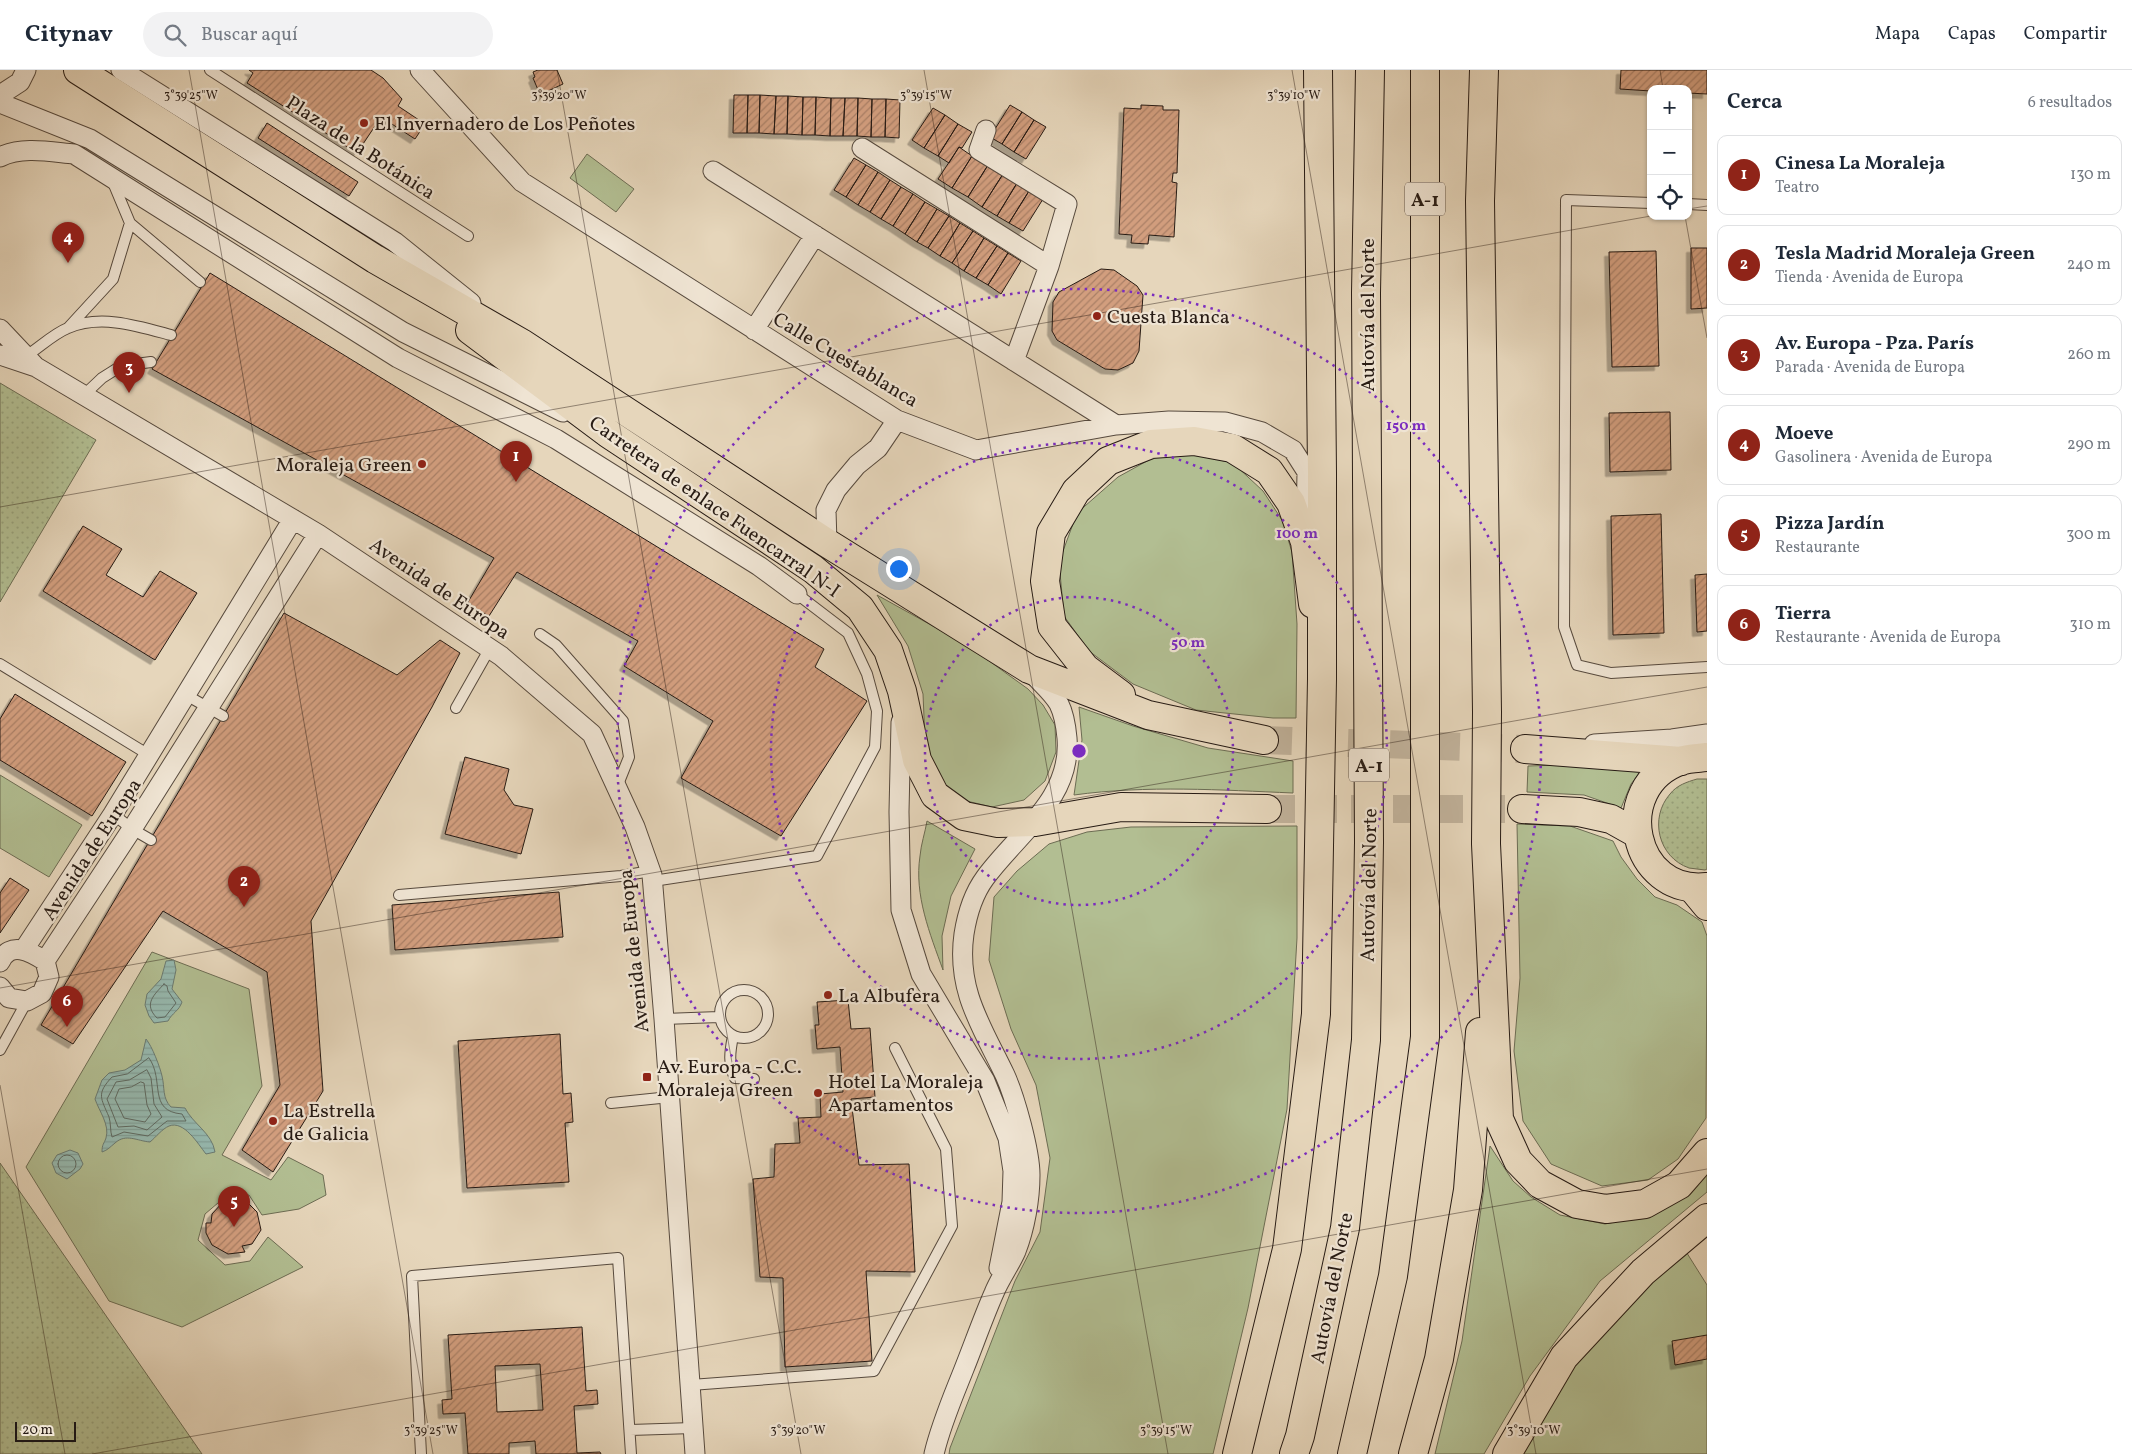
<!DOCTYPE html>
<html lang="es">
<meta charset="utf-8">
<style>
:root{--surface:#fff;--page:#f2f2f3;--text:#1f2937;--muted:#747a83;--line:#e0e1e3;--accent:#8f2418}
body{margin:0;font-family:Vollkorn,serif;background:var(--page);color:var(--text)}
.controls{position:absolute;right:15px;top:15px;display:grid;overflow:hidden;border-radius:10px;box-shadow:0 1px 4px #0004}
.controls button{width:45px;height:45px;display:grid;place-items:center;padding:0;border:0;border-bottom:1px solid var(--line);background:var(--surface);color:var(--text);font:25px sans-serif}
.scale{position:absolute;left:15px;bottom:12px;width:61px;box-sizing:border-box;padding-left:5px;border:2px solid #271b14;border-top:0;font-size:14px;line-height:18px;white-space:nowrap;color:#271b14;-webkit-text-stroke:4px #efe4d3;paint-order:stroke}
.you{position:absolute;left:898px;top:498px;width:18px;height:18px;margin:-12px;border:4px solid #fff;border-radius:50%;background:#1a73e8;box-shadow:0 0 0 8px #1a73e833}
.badge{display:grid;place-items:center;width:32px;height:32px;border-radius:50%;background:var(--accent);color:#fff;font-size:16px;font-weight:700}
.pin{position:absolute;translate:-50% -41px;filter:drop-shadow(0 1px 2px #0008)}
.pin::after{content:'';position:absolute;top:26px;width:18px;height:15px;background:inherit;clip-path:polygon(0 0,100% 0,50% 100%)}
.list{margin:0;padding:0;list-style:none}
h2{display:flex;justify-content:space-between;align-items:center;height:65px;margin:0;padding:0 20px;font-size:21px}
h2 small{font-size:16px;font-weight:400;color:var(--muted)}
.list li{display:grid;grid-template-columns:32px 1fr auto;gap:15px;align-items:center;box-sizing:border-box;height:80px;margin:0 10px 10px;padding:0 10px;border:1px solid var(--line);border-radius:10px}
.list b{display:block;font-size:19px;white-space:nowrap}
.list p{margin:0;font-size:16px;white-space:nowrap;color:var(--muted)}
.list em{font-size:16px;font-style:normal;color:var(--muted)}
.icon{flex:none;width:28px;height:28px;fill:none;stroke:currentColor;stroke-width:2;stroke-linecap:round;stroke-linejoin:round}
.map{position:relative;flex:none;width:1707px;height:1384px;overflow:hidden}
header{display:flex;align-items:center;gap:30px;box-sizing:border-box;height:70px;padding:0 25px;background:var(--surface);border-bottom:1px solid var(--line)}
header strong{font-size:24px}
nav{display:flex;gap:28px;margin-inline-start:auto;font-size:18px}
.search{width:350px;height:45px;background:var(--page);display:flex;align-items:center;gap:12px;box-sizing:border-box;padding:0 18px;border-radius:28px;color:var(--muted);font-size:19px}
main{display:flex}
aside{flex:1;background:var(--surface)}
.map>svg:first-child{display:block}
.grass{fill:url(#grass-dots);stroke:#6c6c53}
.green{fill:#b2be92;stroke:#6c6c53}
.water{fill:url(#water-rules);stroke:#6a7a71}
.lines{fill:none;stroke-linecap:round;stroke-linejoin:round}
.shore{stroke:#5e6a62;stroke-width:1}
.building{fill:url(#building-hatch);stroke:#271b14;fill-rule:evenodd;filter:url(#shadow)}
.primary-tunnel{stroke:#c0b19a;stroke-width:28;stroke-dasharray:28 14;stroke-linecap:butt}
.service-casing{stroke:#574a3e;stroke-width:12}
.minor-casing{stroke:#574a3e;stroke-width:21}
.primary-casing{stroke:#271b14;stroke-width:30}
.motorway-casing{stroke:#271b14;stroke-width:30}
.service{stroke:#efe4d3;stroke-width:10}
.minor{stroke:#efe4d3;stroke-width:19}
.primary{stroke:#e6d6bb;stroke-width:28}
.motorway{stroke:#e6d6bb;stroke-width:28}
.ticks{fill:none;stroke:#271b14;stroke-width:1;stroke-opacity:0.45}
.ring{fill:none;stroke:#7b2cbf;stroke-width:2.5;stroke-dasharray:2.5 5}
.poi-dot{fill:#8f2418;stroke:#efe4d3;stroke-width:2}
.labels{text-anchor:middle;stroke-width:4.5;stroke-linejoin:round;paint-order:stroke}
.shield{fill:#efe4d3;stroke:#63574d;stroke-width:1}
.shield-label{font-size:19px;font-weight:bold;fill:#271b14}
.poi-label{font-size:20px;fill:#271b14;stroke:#efe4d3;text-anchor:start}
.street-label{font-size:20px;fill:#271b14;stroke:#efe4d3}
.ticks-label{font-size:12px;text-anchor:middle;fill:#271b14;stroke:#efe4d3;stroke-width:4.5;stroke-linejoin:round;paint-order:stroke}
.centre{fill:#7b2cbf;stroke:#efe4d3;stroke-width:2.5}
.ring-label{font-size:15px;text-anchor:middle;font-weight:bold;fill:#7b2cbf;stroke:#efe4d3;stroke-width:4.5;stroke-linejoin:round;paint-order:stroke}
</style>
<header>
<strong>Citynav</strong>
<div class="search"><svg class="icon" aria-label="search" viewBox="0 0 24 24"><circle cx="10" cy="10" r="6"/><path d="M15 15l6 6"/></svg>Buscar aquí</div>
<nav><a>Mapa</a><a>Capas</a><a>Compartir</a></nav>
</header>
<main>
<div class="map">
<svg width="1707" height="1384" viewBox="0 0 1707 1384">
<defs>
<pattern id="grass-dots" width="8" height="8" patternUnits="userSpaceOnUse" patternTransform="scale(1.25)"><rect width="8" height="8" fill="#b2be92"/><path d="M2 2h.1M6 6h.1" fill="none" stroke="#99a37d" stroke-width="1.8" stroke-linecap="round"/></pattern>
<pattern id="water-rules" width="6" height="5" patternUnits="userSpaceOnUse" patternTransform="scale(1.25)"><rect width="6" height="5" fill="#96b9af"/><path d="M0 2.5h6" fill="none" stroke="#819e96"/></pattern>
<pattern id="building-hatch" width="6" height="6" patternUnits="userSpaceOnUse" patternTransform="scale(1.25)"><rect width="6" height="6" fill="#d29e7e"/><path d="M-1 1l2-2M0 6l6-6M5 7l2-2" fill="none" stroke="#aa8066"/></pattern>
<filter id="shadow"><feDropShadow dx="-4.5" dy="4.5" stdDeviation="0" flood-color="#0004"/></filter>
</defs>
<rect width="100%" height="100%" fill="#e6d6bb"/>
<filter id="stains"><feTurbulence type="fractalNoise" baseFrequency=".004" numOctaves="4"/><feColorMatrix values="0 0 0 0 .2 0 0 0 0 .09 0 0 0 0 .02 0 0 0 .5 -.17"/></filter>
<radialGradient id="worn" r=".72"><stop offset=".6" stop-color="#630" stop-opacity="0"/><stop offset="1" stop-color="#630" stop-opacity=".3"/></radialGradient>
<!-- grass -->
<path class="grass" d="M0,313L96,370L0,532Z
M1697,709H1707V799L1705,800C1700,799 1694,799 1689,798C1658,787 1649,748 1670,724C1677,715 1687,712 1697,709Z
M0,1093L202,1384H0Z"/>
<!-- green -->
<path class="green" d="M587,84L634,119L616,142L570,108Z
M1197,385L1233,393L1263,421L1282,450L1292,482L1297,554L1296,648H1273L1196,640L1133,614L1089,581L1064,546L1059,492L1077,443L1118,407L1156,386Z
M877,525L967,575L1028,619L1043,635L1055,655L1056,682L1045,711L1024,730L992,737L958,729L931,700L925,670L923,624L908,576Z
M1079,637L1133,656L1208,678L1293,691V723C1221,720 1147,715 1074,725L1082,670Z
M1590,694L1645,696L1631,714L1621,738L1584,725L1527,722L1528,696Z
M0,705L82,755L49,807L0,778Z
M927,751L975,779L951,826L942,866L943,900C930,864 914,825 920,786C921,774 925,763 927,751Z
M1517,754L1570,756L1613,771L1621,787L1637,809L1655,827L1677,835L1702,852L1707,866L1706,1048L1678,1089L1648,1110L1602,1116L1551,1094L1523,1051L1514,981L1520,908Z
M1297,756V868L1287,1039L1248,1238L1213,1384H949L950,1378L1015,1211L1040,1162L1050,1088L1036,1015L1011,959L989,890L994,827L1017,801L1049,774L1087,762L1131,757Z
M152,882L249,919L262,1016L222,1085L271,1110L288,1087L323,1105L326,1125L299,1139L262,1145L249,1125L225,1127L205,1144L198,1170L225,1195L250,1191L268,1167L303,1197L182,1257L109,1231L26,1097Z
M1490,1076L1513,1111L1531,1127L1560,1145L1605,1154L1644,1146L1707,1102V1122L1600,1211L1530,1306L1484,1384H1435L1462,1271Z
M1685,1180L1707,1215V1384H1522L1574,1296L1621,1240Z"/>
<!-- water -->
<path class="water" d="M174,890L176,900L172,919L182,932C179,941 172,943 168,951L154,953L149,946L145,935L147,924L161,909L166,891Z
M146,969C152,976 160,997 162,1006C165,1018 162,1028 171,1037L185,1038C193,1054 212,1063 215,1082L206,1084C198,1074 184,1050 169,1056C162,1059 156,1067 150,1072C137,1071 126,1063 115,1073C110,1077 108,1080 102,1082C102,1074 104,1074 106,1068C110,1055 99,1041 95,1029L102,1010L109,1003L125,1000L141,990Z
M70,1080L78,1083L83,1094L80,1099L67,1109L56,1103L52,1093L57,1085Z"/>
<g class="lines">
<!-- shore -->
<path class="shore" d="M164,914L167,916L168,921L176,933L165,947L157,948C143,934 154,925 164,914Z
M149,988C165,1010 147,1041 182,1044L186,1051H167L148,1066L124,1062L112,1067C110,1061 111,1053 109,1047C101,1028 96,1024 112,1007L127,1004Z
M147,1000L151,1008L154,1034L162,1047L147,1060L134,1056L118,1057L107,1029L116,1012L129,1010Z
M141,1012L144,1013L147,1035L151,1044L145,1052L124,1048L115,1029L119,1019L131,1017Z
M58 1094a9 9 0 1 1 18 0a9 9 0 1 1-18 0Z"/>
</g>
<!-- building -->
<path class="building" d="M249,0H371L383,8L402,29L398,36L425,54L415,69L381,47L357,83L247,13L253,3Z
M538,0H557L563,14L548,21L549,23L541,27L533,8L535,7L533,2Z
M1621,0H1707V24L1688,23V19H1651V21L1620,19Z
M734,25H748L747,63H733Z
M748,25H760L759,63H747Z
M760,25L776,26L774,64L759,63Z
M776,26H788L787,64H774Z
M788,26L803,27L802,65L787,64Z
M803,27H816L815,65H802Z
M816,27L831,28L830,66L815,65Z
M831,28H845L843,66H830Z
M845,28H858L857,66H843Z
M858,28L872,29L871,67L857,66Z
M872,29H886L885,67H871Z
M886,29L900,30L899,68L885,67Z
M1010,35L1022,42L1002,74L990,67Z
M1141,35L1163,36V40H1179L1177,103H1173L1172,112L1177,113L1174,167L1149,165L1148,174L1131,173L1132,165L1119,164L1124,38L1141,39Z
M933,38L945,45L924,78L912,70Z
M1022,42L1034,50L1014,82L1002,74Z
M945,45L958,54L938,86L924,78Z
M1034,50L1046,57L1026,89L1014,82Z
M267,53L358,112L349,126L258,68Z
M958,54L972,62L962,78L959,77L949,93L938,86Z
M959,77L972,86L952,118L938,109Z
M972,86L988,95L968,127L952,118Z
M854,88L866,95L846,127L834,120Z
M866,95L878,102L858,135L846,127Z
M988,95L1003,104L982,137L968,127Z
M878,102L890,110L870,142L858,135Z
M1003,104L1017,113L997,146L982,137Z
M890,110L901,117L881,149L870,142Z
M1017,113L1029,121L1009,153L997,146Z
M901,117L913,124L893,156L881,149Z
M1029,121L1043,129L1023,161L1009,153Z
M913,124L925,132L905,164L893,156Z
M925,132L937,139L917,172L905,164Z
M937,139L949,146L928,178L917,172Z
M949,146L960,153L940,186L928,178Z
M960,153L973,161L952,193L940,186Z
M973,161L984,168L964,201L952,193Z
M984,168L997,176L976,208L964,201Z
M997,176L1008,183L988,215L976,208Z
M1691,178H1707V238L1691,239Z
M1656,181L1659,296L1612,297L1609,182Z
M1008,183L1021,191L1001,224L988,215Z
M1101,199L1114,200L1137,216L1143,225L1139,281L1133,293L1118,300L1105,299L1057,270L1052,261L1053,232L1059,222Z
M210,203L824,579L815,597L867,631L781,766L681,708L713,651L624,596L638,571L517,502L489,546L477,540L468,532L494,488L152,299Z
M1670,342L1671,400L1610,402L1609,343Z
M1661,444L1664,563L1613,565L1611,446Z
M83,456L122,479L106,505L143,527L160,501L197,523L155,590L43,521Z
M1707,504V561L1697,562L1695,505Z
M284,543L397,605L440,570L460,583L432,637L311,851L323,1021L273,1102L242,1080L280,1015L267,902L163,841L73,974L41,955Z
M15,624L126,692L92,746L0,690V649Z
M465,687L509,699L504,720L514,735L533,739L521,784L445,764Z
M10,808L29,820L0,863V823Z
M559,822L563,867L395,880L392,835Z
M848,930L851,959L870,958L875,1027L851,1029L859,1095L909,1094L915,1202L866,1201L872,1291L785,1297L783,1208L760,1207L753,1109L774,1107L775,1074L800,1073L798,1048L821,1047L820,1024L843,1022L840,977L817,979L815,955H819L817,932Z
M560,964L563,1024L571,1023L573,1052L565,1053L569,1112L467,1118L458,971Z
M238,1130L246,1131L257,1142L261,1160L252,1174L242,1176L245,1182L228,1184L212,1175L206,1163V1153H211L212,1144L223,1132Z
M582,1257L586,1321L597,1320L598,1334L574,1336L577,1383L600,1382L601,1384H536L535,1371L509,1373V1384H468L465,1343L443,1344L442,1330L452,1329L448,1265ZM540,1294L543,1340L497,1342L495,1296Z
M1707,1265V1289L1675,1295L1672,1271Z"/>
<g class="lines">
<!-- primary-tunnel -->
<path class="primary-tunnel" d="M1264,670L1525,679
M1267,739H1522"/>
<defs>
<path id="service" d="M210,0L468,166
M112,110L130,153L200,212
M1651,133L1566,130L1564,557L1577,595L1611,603L1707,597
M1688,134L1707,135
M68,258L113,209L130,153
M26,286C39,278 53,264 68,258C101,244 138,256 171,265
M84,325L102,308L121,296L151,292
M540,564L556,575L623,651L629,687L617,717
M0,594L149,685
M186,625L223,646
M456,638L490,578
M113,744L132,759L151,770
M653,811L817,786L875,677L877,641L867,604L848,563L797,524
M399,825L621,806L651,801
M720 944a24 24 0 1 1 48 0a24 24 0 1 1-48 0Z
M664,949L719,947
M733,966C730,981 728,994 735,1008L754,1009
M0,980L27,931
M611,1033L670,1027
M691,1315L874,1301L952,1156L946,1079L895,978
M630,1360L693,1358
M421,1384L412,1206L618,1188L631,1384"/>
<path id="minor" d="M121,0L395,172L471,233
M420,0L522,112L897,350L976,380L1116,355L1169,351L1225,352L1262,362L1293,380L1307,402L1306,458
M0,25L20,12L26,0
M0,33L90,69L403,262L563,342
M986,60L979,80L1067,134L1049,196
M862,78L1049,196L1014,291
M0,87C22,76 51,82 74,84L398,288L556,369L759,496L797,524
M713,101L1116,355
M0,259L34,295
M754,260L815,165
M0,285L36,297L318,464L501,586L592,664L635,757L652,805L664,949L695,1384
M827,473L826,440L836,420L857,395L878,378L897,350
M901,652L899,742L901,840L921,904L985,1011L1008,1068L1013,1101L1012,1132L999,1198
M1594,674L1672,669L1707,664
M25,878L113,744L293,449
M45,891L132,759L318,464
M0,892C10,870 31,882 45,891L49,907L42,923L27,931L9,928L0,917
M934,1384C941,1354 953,1327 964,1299C974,1274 983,1248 994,1223C1000,1208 1010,1195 1016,1181C1025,1158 1030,1129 1030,1105C1030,1081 1015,1027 1005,1005C982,957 956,920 964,864C967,845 974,823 985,808C1017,764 1072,729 1067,668C1066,657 1064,644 1059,634C1053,623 1040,612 1031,602"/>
<path id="primary" d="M78,0L375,189L523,274L827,473L1029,599L1148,645L1264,670
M470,260L609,364L813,499L860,538L888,580L902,621L917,690L935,725L964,746L998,753L1035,752L1121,737L1267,739
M1121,625L1085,598L1052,556L1045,511L1051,463L1076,421L1108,391L1151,374L1194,371L1232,378L1269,401L1291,433L1305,472L1313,534
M1525,679L1681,691
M1707,687C1699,688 1688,688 1680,691C1609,717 1632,826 1707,817
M1522,739L1579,742L1611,749L1636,763"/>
<path id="motorway" d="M1484,0L1480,131L1487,642L1486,774L1499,1049L1518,1091L1540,1114L1577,1134L1606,1139L1645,1134L1679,1115L1707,1083
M1693,819L1707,836
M1237,1384L1287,1179L1316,944L1322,609V403L1318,0
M1294,1384L1300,1366L1345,1158L1366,970L1369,772L1366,223L1370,0
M1352,1384L1393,1206L1425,967V0
M1413,1384L1439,1289L1468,1120L1480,962
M1507,1384L1564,1287L1643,1202L1707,1148"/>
</defs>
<!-- service casing -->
<use href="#service" class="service-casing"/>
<!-- minor casing -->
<use href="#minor" class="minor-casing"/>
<!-- primary casing -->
<use href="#primary" class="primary-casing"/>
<!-- motorway casing -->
<use href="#motorway" class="motorway-casing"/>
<!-- service -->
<use href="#service" class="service"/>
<!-- minor -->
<use href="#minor" class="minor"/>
<!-- primary -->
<use href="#primary" class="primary"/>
<!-- motorway -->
<use href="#motorway" class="motorway"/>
</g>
<!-- ticks -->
<path class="ticks" d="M189,0L433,1384M557,0L801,1384M924,0L1168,1384M1292,0L1536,1384M1660,0L1663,19M1688,139L1707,136M1685,146L1707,268M0,437L1651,146M0,918L1707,617M0,1015L65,1384M92,1384L1707,1099"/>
<!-- distance rings -->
<g class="ring">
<circle cx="1079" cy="681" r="154"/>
<circle cx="1079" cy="681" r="308"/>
<circle cx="1079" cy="681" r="462"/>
</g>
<!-- markers -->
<g class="poi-dot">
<circle cx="364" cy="53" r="5"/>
<circle cx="1097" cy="246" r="5"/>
<circle cx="422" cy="394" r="5"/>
<circle cx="828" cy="925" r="5"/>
<rect x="642" y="1002" width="10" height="10" rx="2.5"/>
<circle cx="818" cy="1023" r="5"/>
<circle cx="273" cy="1051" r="5"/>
</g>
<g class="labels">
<!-- shield labels -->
<g class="shield">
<rect x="1405" y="112.5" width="40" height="33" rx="4"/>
<rect x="1349" y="678.5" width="40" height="33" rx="4"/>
</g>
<g class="shield-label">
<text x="1425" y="136">A-1</text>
<text x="1369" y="702">A-1</text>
</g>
<!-- poi labels -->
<g class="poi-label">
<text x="374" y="60">El Invernadero de Los Peñotes</text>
<text x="1107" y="253">Cuesta Blanca</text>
<text x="412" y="401" text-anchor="end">Moraleja Green</text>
<text x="838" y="932">La Albufera</text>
<text x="657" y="1003">Av. Europa - C.C.<tspan x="657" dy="23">Moraleja Green</tspan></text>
<text x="828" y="1018">Hotel La Moraleja<tspan x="828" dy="23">Apartamentos</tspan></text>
<text x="283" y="1047">La Estrella<tspan x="283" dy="23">de Galicia</tspan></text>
</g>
<!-- street labels -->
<g class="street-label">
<text transform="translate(361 77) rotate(33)" y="7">Plaza de la Botánica</text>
<text transform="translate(1367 245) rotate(-90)" y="7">Autovía del Norte</text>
<text transform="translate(846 289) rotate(31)" y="7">Calle Cuestablanca</text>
<text transform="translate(715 436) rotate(35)" y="7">Carretera de enlace Fuencarral N-I</text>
<text transform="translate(440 518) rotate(34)" y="7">Avenida de Europa</text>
<text transform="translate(91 779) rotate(-57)" y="7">Avenida de Europa</text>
<text transform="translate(1368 815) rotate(-89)" y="7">Autovía del Norte</text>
<text transform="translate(633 881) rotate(-96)" y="7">Avenida de Europa</text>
<text transform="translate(1331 1218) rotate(-79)" y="7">Autovía del Norte</text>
</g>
</g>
<g class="ticks-label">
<text x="191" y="29">3°39'25"W</text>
<text x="559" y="29">3°39'20"W</text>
<text x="926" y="29">3°39'15"W</text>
<text x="1294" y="29">3°39'10"W</text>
<text x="431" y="1364">3°39'25"W</text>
<text x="798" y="1364">3°39'20"W</text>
<text x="1166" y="1364">3°39'15"W</text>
<text x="1534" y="1364">3°39'10"W</text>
</g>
<circle cx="1079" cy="681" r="8" class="centre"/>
<g class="ring-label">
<text x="1406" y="360">150 m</text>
<text x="1297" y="468">100 m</text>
<text x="1188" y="577">50 m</text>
</g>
<rect width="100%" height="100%" filter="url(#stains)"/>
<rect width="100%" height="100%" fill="url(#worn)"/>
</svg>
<div class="controls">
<button>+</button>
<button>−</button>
<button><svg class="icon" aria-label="locate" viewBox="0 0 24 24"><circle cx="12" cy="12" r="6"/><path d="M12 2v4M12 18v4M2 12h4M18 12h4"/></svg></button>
</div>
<div class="scale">20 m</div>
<div class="you"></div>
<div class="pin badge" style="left:516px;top:412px">1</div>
<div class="pin badge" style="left:244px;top:837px">2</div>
<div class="pin badge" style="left:129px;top:323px">3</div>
<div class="pin badge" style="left:68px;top:193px">4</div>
<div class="pin badge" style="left:234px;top:1157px">5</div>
<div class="pin badge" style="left:67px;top:957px">6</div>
</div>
<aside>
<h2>Cerca<small>6 resultados</small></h2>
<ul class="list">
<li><span class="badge">1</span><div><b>Cinesa La Moraleja</b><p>Teatro</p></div><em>130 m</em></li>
<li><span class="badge">2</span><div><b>Tesla Madrid Moraleja Green</b><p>Tienda · Avenida de Europa</p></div><em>240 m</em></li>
<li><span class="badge">3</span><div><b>Av. Europa - Pza. París</b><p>Parada · Avenida de Europa</p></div><em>260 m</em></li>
<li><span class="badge">4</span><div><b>Moeve</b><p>Gasolinera · Avenida de Europa</p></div><em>290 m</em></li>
<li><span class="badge">5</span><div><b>Pizza Jardín</b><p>Restaurante</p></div><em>300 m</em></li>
<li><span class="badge">6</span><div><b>Tierra</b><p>Restaurante · Avenida de Europa</p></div><em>310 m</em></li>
</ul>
</aside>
</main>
